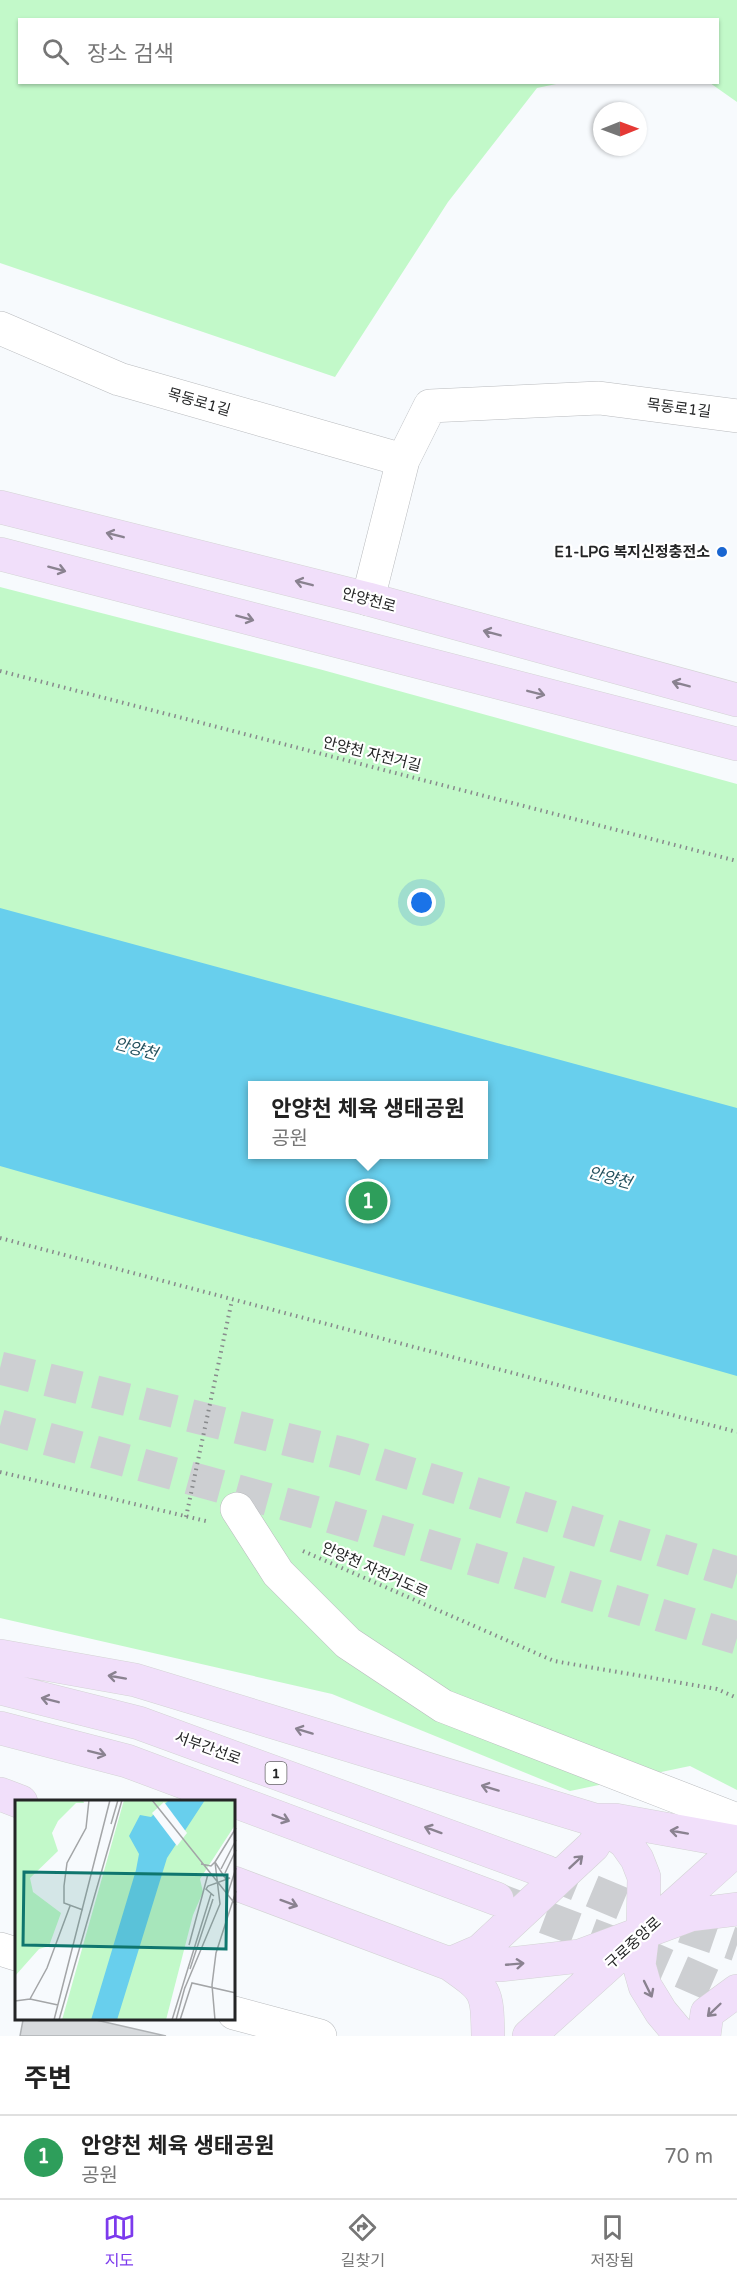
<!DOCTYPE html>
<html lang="ko">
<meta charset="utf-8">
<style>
:root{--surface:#fff;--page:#f6f6f6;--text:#222;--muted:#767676;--line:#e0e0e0;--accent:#7c3aed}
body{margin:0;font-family:"Varela Round","Noto Sans KR",sans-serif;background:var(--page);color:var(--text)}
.compass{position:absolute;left:593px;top:102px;width:54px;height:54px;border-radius:50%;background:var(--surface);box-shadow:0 2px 4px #0004;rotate:89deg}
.you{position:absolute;left:422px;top:903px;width:21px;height:21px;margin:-15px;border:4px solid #fff;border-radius:50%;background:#1a73e8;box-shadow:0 0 0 9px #1a73e833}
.badge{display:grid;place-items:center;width:39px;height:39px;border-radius:50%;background:var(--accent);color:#fff;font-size:20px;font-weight:700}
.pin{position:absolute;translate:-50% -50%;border:3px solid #fff;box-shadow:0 2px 6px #0006}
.popup{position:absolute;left:248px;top:1081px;width:240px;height:78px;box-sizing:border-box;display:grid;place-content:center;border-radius:0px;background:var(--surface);filter:drop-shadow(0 2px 4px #0005);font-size:20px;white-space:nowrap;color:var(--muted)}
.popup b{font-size:22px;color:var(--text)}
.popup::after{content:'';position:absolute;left:50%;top:100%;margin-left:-12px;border:12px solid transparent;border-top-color:var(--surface)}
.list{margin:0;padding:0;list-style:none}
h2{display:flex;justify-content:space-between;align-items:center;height:78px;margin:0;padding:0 24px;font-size:26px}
h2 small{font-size:20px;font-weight:400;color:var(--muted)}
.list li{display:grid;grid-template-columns:39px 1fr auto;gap:18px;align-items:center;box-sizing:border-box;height:84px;padding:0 24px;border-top:2px solid var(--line)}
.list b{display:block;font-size:22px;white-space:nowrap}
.list p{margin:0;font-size:20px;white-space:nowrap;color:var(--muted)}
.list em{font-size:20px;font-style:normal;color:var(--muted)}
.icon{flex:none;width:33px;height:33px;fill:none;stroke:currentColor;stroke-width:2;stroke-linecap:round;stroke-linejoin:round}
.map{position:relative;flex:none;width:737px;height:2036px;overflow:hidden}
.search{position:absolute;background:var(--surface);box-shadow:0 2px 4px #0004;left:18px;right:18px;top:18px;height:66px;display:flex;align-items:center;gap:15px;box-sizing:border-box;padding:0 21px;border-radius:0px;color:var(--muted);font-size:22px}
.sheet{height:162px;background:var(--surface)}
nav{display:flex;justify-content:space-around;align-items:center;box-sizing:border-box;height:84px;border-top:2px solid var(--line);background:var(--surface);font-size:16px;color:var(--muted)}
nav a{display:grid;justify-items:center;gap:3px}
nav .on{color:var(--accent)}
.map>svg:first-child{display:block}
.green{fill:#c2f9c9;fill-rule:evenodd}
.water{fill:#68cfed;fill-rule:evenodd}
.building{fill:#d7dadd;stroke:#afb2b5;stroke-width:1.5}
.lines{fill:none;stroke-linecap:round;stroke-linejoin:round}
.major-tunnel{stroke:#cdcfd2;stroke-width:33;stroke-dasharray:33 16;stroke-linecap:butt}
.highway-tunnel{stroke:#cdcfd2;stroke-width:33;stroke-dasharray:33 16;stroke-linecap:butt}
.minor-casing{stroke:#b9bbbe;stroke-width:34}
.major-casing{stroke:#d3d3d4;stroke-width:34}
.path{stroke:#888a8c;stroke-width:4;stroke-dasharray:1.5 4.5;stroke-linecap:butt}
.minor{stroke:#fff;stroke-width:33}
.major{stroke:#f1dffa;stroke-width:33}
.oneway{stroke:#8a8290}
.poi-dot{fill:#1a66d1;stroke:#fff;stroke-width:2}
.labels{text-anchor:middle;stroke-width:4.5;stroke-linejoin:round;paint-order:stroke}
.shield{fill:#fff;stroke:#666667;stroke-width:1.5}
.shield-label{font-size:14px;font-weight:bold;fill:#242526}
.street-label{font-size:15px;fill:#242526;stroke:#fff}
.poi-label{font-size:15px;font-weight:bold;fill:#242526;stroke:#fff;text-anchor:end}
.water-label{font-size:16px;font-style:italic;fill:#24515e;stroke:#fff}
.inset-road{fill:none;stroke:#a3a5a7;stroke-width:1.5}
.view{fill:#0f766e;fill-opacity:0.15;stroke:#0f766e;stroke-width:3}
.inset-edge{fill:none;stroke:#242526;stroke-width:3}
</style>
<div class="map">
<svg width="737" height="2036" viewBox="0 0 737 2036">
<rect width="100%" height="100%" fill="#f7fafd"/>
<!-- green -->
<path class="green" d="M0,0H737V102L710,83L718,82V20H20V82L561,83L537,88L448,202L335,377L0,263Z
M0,587L319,669L737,784V1790L690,1766L570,1791L332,1694L0,1618ZM252,1086H484V1154H252Z"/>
<!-- water -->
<path class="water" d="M0,908L737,1108V1376L0,1166ZM252,1086H484V1154H252Z"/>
<!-- building -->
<path class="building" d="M23,2020H96L166,2036H20Z"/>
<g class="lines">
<!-- major-tunnel -->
<path class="major-tunnel" d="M547,1872L647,1914L737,1945
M499,1900L632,1950L737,1996"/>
<!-- highway-tunnel -->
<path class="highway-tunnel" d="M0,1368L349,1455L737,1573
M0,1426L325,1515L737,1638"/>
<defs>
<path id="minor" d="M0,328L119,379L403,460
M368,599L403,460L430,406L599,398L737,416
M237,1509L278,1573L348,1643L443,1706L737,1820
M0,1949L16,1954
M234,2013L320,2036"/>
<path id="major" d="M0,507L368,599L737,700
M0,554L737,744
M0,1656L135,1680L595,1820H615L737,1842
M0,1688L139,1723L547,1872
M0,1728L127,1761L497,1899
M0,1794L21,1802
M595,1820L625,1842L637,1859L644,1877L643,1933L639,1965L645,1986L661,2012L681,2036
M234,1883L450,1964L500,1965L580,1956L690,1915L737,1909
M452,1963L480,1951L593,1846L599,1836L595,1820
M450,1964C487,1990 487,1990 488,2036
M529,2036L737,1849
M704,2036L707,2013L737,1991"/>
</defs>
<!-- minor casing -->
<use href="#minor" class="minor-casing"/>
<!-- major casing -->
<use href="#major" class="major-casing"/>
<!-- path -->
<path class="path" d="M0,671L737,861
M0,1238L737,1432
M0,1472L210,1522
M186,1517L232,1300
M303,1551L554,1661L717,1689L737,1698"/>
<!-- minor -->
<use href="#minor" class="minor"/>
<!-- major -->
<use href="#major" class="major"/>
</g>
<!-- one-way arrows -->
<defs><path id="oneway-shaft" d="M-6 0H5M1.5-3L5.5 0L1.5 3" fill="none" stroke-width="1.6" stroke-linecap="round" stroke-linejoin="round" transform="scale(1.5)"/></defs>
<g class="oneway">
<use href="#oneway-shaft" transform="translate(115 535) rotate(-166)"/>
<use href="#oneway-shaft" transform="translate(57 569) rotate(15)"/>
<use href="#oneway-shaft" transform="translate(304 583) rotate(-166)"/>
<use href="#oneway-shaft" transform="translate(245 618) rotate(15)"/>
<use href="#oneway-shaft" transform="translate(492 633) rotate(-165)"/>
<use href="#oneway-shaft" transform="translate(681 684) rotate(-165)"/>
<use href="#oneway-shaft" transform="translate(536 693) rotate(14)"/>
<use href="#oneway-shaft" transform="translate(117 1677) rotate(-170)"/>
<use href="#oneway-shaft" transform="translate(50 1700) rotate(-166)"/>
<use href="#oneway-shaft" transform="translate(304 1731) rotate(-163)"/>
<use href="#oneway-shaft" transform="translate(97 1753) rotate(14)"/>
<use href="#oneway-shaft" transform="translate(490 1788) rotate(-163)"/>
<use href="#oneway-shaft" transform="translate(281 1818) rotate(21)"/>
<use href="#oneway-shaft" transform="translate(433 1830) rotate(-160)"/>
<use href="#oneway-shaft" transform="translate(679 1832) rotate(-170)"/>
<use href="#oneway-shaft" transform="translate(576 1862) rotate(-43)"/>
<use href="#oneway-shaft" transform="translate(289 1903) rotate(20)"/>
<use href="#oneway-shaft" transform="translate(515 1964) rotate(-5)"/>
<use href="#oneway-shaft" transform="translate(648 1989) rotate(64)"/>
<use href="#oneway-shaft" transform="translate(714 2010) rotate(136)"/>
</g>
<!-- markers -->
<circle class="poi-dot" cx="722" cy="552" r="6"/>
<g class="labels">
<!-- shield labels -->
<rect class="shield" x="265.5" y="1762" width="21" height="22" rx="4.5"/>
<g class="shield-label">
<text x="276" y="1778">1</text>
</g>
<!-- street labels -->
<g class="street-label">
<text transform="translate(199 402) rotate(16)" y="5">목동로1길</text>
<text transform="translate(679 408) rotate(7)" y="5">목동로1길</text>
<text transform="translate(369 600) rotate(15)" y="5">안양천로</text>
<text transform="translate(372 754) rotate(14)" y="5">안양천 자전거길</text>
<text transform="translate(375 1570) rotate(24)" y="5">안양천 자전거도로</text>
<text transform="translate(208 1748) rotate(20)" y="5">서부간선로</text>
<text transform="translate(633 1943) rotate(-42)" y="5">구로중앙로</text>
</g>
<!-- poi labels -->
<g class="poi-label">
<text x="710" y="557">E1-LPG 복지신정충전소</text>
</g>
<!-- water labels -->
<g class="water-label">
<text transform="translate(136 1048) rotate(15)" y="6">안양천</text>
<text transform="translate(610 1177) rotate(15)" y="6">안양천</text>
</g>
</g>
<!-- overview -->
<g transform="translate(15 1800)">
<rect width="220" height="220" fill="#f7fafd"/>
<path d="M0,0H68L69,3H61L43,21L37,33L43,51L15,78L18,92L46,113L34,146L24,149L0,176ZM109,0H220V25L185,79L188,92L178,115L151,220H47Z" fill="#c2f9c9"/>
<path d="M154,0H190L152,58L102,220H76L121,70L124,54L114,36L125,15L136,17Z" fill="#68cfed"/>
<path d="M149,2L172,33L162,46L137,13Z" fill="#f7fafd"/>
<path class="inset-road" d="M137,0L221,105M96,24L103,0M186,64L196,66L200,62L210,78H215L193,86L191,89L199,96M206,69L221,40M210,73L221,50M212,96L221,68M68,110L49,103V86L52,63L71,28L74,0M174,145L193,74M175,169L198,99M169,190L205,104L200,62L221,28M15,199L32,168L55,106M0,201L15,199L43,205M39,220L95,0M44,220L107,0M157,220L196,94M161,220L170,187M165,220L177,183L221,193M200,220L197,185L201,153L221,91"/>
<path class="view" d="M9,72L212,75L211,149L8,145Z"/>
<rect width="220" height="220" class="inset-edge"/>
</g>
</svg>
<svg class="compass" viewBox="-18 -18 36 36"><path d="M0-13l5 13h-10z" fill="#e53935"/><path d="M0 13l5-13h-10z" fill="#767676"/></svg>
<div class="you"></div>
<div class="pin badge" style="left:368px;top:1201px;background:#2e9e5b">1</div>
<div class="popup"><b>안양천 체육 생태공원</b>공원</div>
<div class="search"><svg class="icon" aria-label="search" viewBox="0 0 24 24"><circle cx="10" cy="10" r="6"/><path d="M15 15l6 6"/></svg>장소 검색</div>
</div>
<section class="sheet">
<h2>주변<small></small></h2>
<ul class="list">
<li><span class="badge" style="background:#2e9e5b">1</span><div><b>안양천 체육 생태공원</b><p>공원</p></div><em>70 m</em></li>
</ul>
</section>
<nav>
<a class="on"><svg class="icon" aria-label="map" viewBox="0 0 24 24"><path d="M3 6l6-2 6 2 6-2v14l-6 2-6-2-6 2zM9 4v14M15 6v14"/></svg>지도</a>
<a><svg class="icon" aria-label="directions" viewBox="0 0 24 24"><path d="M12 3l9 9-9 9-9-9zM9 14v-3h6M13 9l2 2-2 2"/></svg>길찾기</a>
<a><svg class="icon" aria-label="saved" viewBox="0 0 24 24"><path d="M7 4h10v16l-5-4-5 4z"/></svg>저장됨</a>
</nav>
